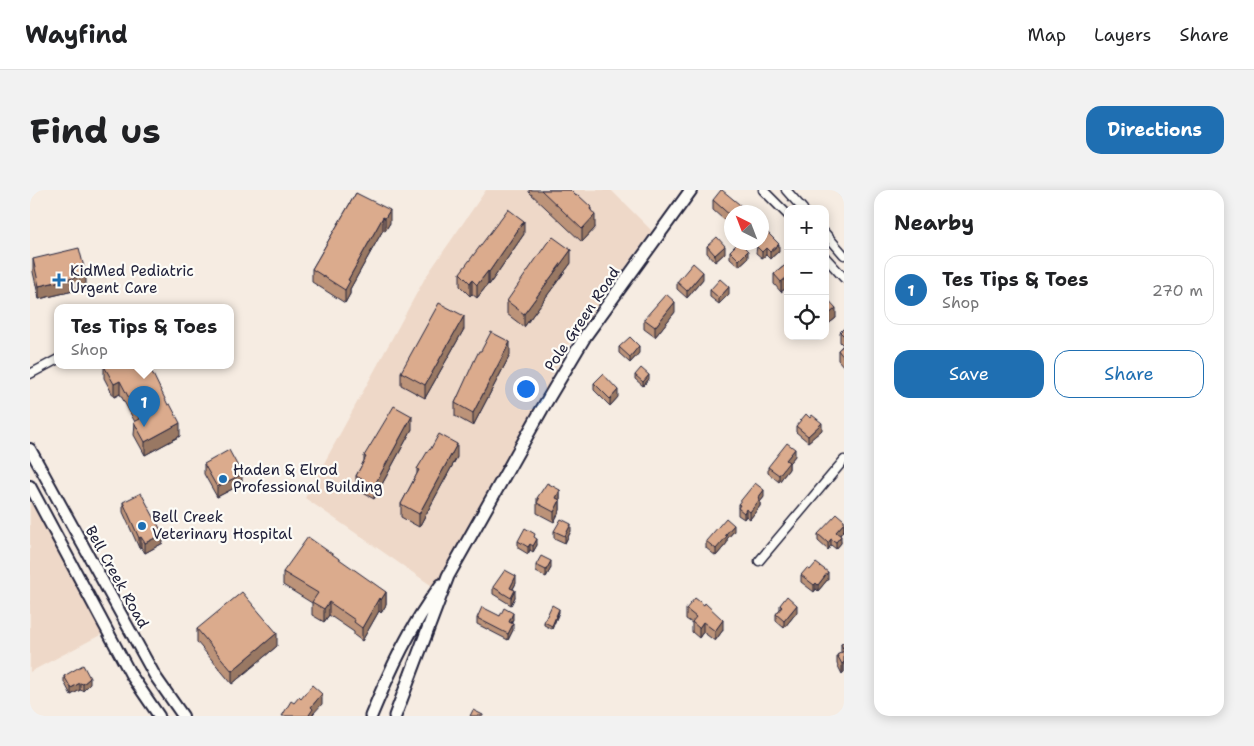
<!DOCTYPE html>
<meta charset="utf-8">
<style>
:root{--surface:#fff;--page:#f2f2f2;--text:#202124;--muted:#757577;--line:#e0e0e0;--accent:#1f6fb2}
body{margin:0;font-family:"Shantell Sans",sans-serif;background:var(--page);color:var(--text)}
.controls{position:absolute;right:15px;top:15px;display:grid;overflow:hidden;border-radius:10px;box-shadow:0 2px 12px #0003}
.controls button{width:45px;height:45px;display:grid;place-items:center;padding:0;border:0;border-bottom:1px solid var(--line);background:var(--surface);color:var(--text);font:25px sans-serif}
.compass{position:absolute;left:694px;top:15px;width:45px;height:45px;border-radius:50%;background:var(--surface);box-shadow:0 2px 12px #0003;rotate:318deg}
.you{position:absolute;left:495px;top:198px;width:18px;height:18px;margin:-12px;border:4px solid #fff;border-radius:50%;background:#1a73e8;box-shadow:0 0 0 8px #1a73e833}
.badge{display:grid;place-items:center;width:32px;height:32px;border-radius:50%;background:var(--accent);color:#fff;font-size:16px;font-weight:700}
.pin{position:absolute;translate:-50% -41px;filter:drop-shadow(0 1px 2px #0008)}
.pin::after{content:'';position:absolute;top:26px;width:18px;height:15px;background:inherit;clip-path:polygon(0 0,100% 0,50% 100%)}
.popup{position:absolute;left:24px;top:114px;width:180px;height:65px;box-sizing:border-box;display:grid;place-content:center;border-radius:10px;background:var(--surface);filter:drop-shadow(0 1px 4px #0005);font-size:16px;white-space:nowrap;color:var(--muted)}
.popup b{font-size:19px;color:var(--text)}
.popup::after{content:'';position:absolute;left:50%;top:100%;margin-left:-10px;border:10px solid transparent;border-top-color:var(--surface)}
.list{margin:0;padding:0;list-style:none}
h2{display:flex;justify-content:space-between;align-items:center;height:65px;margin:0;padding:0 20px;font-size:21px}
h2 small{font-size:16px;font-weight:400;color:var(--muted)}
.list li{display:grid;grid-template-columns:32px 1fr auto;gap:15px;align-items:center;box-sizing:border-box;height:70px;margin:0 10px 10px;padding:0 10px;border:1px solid var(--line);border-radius:15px}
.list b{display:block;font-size:19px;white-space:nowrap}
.list p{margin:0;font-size:16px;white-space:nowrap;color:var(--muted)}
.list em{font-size:16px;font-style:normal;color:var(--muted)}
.actions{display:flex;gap:10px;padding:15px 20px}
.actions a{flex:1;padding:11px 0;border:1px solid var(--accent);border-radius:15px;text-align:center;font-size:18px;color:var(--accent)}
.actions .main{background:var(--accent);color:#fff}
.icon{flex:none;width:28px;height:28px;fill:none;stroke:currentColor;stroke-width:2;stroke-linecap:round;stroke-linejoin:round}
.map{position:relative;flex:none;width:814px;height:526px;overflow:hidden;border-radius:15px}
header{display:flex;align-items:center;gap:30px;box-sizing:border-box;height:70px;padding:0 25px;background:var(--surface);border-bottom:1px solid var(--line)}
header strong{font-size:24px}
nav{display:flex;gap:28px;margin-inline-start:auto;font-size:18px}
.intro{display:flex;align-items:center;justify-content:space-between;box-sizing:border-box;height:120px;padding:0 30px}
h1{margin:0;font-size:35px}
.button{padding:12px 22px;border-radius:15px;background:var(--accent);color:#fff;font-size:18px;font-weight:700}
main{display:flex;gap:30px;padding:0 30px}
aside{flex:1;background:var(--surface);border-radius:15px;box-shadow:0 2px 12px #0003}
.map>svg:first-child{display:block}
.built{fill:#eed8c8}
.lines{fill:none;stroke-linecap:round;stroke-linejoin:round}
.minor-casing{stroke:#22223b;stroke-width:11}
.tertiary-casing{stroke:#22223b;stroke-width:14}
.secondary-casing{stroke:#22223b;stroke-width:15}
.minor{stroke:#fdfcf7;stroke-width:8}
.tertiary{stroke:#fdfcf7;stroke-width:10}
.secondary{stroke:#fdfcf7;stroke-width:11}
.wall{fill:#bc9379;stroke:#22223b}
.shaded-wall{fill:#997863;stroke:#22223b}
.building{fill:#dbab8d;stroke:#22223b}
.poi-dot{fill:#1f6fb2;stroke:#fdfcf7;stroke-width:2}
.labels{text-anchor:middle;stroke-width:4.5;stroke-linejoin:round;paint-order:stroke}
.poi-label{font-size:15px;fill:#22223b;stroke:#fdfcf7;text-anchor:start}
.street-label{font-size:15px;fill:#22223b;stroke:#fdfcf7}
</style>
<header>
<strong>Wayfind</strong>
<nav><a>Map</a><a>Layers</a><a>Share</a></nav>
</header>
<div class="intro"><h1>Find us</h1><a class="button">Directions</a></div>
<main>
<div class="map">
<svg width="814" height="526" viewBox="0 0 814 526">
<rect width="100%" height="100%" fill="#f6ece2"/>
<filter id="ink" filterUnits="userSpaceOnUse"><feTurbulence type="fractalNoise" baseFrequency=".02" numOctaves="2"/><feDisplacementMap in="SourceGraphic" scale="10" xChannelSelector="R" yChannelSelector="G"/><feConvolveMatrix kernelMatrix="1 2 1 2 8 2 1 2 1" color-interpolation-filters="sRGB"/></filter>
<g filter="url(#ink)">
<!-- built -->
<path class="built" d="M456,0H581L622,41L539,154L408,400L275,308L395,88Z
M0,296L78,441L0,482Z"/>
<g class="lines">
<defs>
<path id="minor" d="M733,0L758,25
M756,0L773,19
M795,43L814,65
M795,67L814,88
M0,184L28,169
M729,371L814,270"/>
<path id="tertiary" d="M0,259L125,486L153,526
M0,296L101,485L129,526"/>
<path id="secondary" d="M341,526C360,480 381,435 411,395
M365,526L418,386L512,219L556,145L661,0"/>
</defs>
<!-- minor casing -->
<use href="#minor" class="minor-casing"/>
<!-- tertiary casing -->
<use href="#tertiary" class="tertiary-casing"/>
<!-- secondary casing -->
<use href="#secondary" class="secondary-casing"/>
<!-- minor -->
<use href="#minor" class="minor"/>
<!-- tertiary -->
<use href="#tertiary" class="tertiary"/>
<!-- secondary -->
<use href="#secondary" class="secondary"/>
</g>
<!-- wall -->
<path class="wall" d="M499,0H540L561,20L565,38L552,52L499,2Z
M806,0H814L812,7Z
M326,3L360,33L355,41L353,40L320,99V104L315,113L282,92V79Z
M683,10L715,22H702V37L683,20Z
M494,44L459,95L458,94L447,108L442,104L440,106L430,96V83Z
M725,52H732L749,61L740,69L736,65L732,68L726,63L727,56L725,54Z
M677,56L695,63L685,72L677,63Z
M700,61L718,68L709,76L700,68Z
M3,69L56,98L9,109L3,82Z
M541,73L494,137L477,124V111Z
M758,73V100L756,98L751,102L744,94V84Z
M673,89L657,108L647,99V92Z
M680,100L699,104L689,114L680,107Z
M795,106L806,128L797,135L795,133Z
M645,122L625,147L614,139V129Z
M814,138V177L808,170V160L813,155L810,152V142Z
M434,139L395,208L371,195V182Z
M589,157L609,163L600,173L589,163Z
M451,161L480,165L443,236L425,226V213Z
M74,176L150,246L115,265L104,245L105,232L90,204L84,207L74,188Z
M605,185L619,189L613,196L605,189Z
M564,193L588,207L580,216L564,200Z
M766,236L792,240L778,252L766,242Z
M382,239L344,309L326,299V286L334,271V266Z
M400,260L427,267L389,337L371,327V314L387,284V279Z
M765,266L759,273V279L749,292L738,283V277Z
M174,274L212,294L187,307L174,284Z
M530,300V320L524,332L507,323V308Z
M734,307L730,312V316L720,329L716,326L714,329L708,325V314Z
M93,312L133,353L115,363L111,357L109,358L93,322Z
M814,330V340L810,345L811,353L806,359L801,355L798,360L788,351V344Z
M524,341H541L535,353L524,348Z
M704,341L697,349V353L686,366L676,358V351Z
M505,348L507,355L503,362L500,360L498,364L488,358V351Z
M506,375L521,378L516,387L506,382Z
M780,380L798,389L788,401L786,399L784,402L771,392V385Z
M253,382L356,402V415L351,423L349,421L332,451L324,445V442L299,425L294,432L282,425V413L253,395Z
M486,393L483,399L485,407L481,415L463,404V397Z
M750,415L767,422L754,438L746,431V424L750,419Z
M656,419L693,440L685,451L673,442L669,448L662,442V433L656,429Z
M529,422L522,439L514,435V432Z
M470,426L483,429L481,433L483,440L478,450L447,434V428Z
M167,439L247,456L202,494L167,452Z
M814,453V482L812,484L807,474V465L811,463V454Z
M34,486L60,494L53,501L50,500L41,505L34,492Z"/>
<!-- shaded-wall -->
<path class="shaded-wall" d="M812,0H814V5L812,7Z
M561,17V29L565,25V38L552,52V39Z
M360,20V33L355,41V28Z
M353,27V40L320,99V104L315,113V100L318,90Z
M494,31V44L459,95V82Z
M749,54V61L740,69V62Z
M695,56V63L685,72V65Z
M736,58V65L732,68V62Z
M541,60V73L494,137V124Z
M718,61V68L709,76V70Z
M458,81V94L447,108V95Z
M673,82V89L657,108V101Z
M56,85V98L9,109V96Z
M756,88V98L751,102V92Z
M442,90V104L440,106V93Z
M699,97V104L689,114V108Z
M645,112V122L625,147V137Z
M806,118V128L797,135V126Z
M434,126V139L395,208V195Z
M480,152V165L443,236V223Z
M609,156V163L600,173V167Z
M619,185V189L613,196V192Z
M90,191V204L84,207V194Z
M588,200V207L580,216V209Z
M382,226V239L344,309V296Z
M150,233V246L115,265V252Z
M792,233V240L778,252V246Z
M427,254V267L389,337V324Z
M765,259V266L759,273V279L749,292V285L756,270Z
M212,284V294L187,307V297Z
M530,300V310L526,308Z
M734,300V307L730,312V316L720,329V322L728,308Z
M530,310V320L524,332V322Z
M716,319V326L714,329V323Z
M814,333V340L806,349V342Z
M541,334V341L535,353V346Z
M704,335V341L697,349V353L686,366V359L695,345Z
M133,344V353L115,363V353Z
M811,346V353L806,359V352Z
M111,347V357L109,358V348Z
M507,349V355L503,362V356Z
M801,349V355L798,360V353Z
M500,354V360L498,364V357Z
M521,371V378L516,387V380Z
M798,382V389L788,401V395Z
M486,386V393L480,404V398Z
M786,393V399L784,402V395Z
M485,400V407L481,415V408Z
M356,402V415L351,423V410Z
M349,408V421L332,451V438Z
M299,412V425L294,432V419Z
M767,415V422L754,438V431Z
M529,419V422L522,439V436Z
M483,423V429L479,438V432Z
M693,430V440L685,451V441Z
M673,432V442L669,448V438Z
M483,434V440L478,450V444Z
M247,443V456L202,494V481Z
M814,472V482L812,484V474Z
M60,488V494L53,501V494Z
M50,493V500L41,505V498Z
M292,504V514L283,524V526H279L281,517Z"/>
<!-- building -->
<path class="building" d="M511,0H540L546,6L548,5L561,17L560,19L565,25L552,39Z
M691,0H692L715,19L713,22H702V27L683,10Z
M326,3L360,20L355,28L353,27L318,90L320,91L315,100L282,79Z
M478,19L494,31L459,82L458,81L447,95L442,90L440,93L430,83Z
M734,39L749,54L740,62L736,58L732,62L726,56L730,52H732V41Z
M523,47L541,60L494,124L477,111L517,53Z
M687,47L695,56L685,65L677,56Z
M709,52L718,61L709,70L700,61Z
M49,58L56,85L9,96L3,69Z
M663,73L673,82L657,101L647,92Z
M758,73V90L756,88L751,92L744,84Z
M690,89L699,97L689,108L680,100Z
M636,104L645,112L625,137L614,129Z
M795,106L806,118L797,126L795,123Z
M409,113L434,126L395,195L371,182Z
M814,138V146L810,142Z
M461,142L480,152L443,223L425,213L445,169L449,161H451Z
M600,147L609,156L600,167L589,157Z
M814,155V168L808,160Z
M74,176H119L138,215L140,214L150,233L115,252L104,232L110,229L90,191L84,194Z
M611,178L619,185L613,192L605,185Z
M573,184L588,200L580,209L564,193Z
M364,216L382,226L344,296L326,286L336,267L334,266Z
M776,224L780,228L782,225L792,233L778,246L766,236Z
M409,244L427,254L389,324L371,314L389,280L387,279L399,259L400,260Z
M757,253L765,259L756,270L759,272L749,285L738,277Z
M199,260L212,284L187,297L174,274Z
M517,293L530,300L526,308L530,310L524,322L507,313L509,309L507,308Z
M725,293L734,300L728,308L730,309L720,322L716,319L714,323L708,318L710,315L708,314Z
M111,303L133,344L115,353L111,347L109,348L93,312Z
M807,324L814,330V333L806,342L811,346L806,352L801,349L798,353L788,344Z
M696,328L704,335L695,345L697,346L686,359L676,351Z
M531,329L541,334L535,346L524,341Z
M495,338L505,344L504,347L507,349L503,356L500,354L498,357L488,351Z
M278,347L356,402L351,410L349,408L332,438L324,432L325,430L299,412L294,419L282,412L288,403L253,382Z
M511,366L521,371L516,380L506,375Z
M786,373L798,382L788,395L786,393L784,395L771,385L777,378L780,380Z
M475,380L486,386L480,398L485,400L481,408L463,397Z
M212,402L247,443L202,481L167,439Z
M757,406L767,415L754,431L746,424L752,417L750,415Z
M665,408L674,415L675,413L693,430L685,441L673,432L669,438L662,432L666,427L656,419Z
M522,415L529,419L522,436L514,432Z
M452,417L470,426L474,418L483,423L479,432L483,434L478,444L447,428Z
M814,453V461L811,454Z
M814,461V472L812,474L807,465Z
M53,475L60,488L53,494L50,493L41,498L34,486Z
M282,495L292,504L281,517L283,519L279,525L280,526H252L261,511L264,513L269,507L271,509Z
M443,520L453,525V526H440Z"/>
</g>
<!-- markers -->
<g class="poi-dot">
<path d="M26.5 82.5h5v5h5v5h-5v5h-5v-5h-5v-5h5z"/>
<circle cx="193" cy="289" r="5"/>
<circle cx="112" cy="336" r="5"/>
</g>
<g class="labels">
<!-- poi labels -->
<g class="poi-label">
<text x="40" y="86">KidMed Pediatric<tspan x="40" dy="17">Urgent Care</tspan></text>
<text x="203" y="285">Haden &amp; Elrod<tspan x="203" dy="17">Professional Building</tspan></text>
<text x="122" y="332">Bell Creek<tspan x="122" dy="17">Veterinary Hospital</tspan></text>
</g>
<!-- street labels -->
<g class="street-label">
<text transform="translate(552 129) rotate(-56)" y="5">Pole Green Road</text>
<text transform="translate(87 387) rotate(61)" y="5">Bell Creek Road</text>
</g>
</g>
</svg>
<div class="controls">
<button>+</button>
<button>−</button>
<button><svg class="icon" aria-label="locate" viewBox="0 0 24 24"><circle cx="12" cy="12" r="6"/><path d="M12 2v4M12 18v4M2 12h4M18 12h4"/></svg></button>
</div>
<svg class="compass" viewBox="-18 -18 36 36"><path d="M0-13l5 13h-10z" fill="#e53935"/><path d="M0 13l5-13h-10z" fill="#757577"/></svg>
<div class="you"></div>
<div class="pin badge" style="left:114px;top:237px">1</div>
<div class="popup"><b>Tes Tips &amp; Toes</b>Shop</div>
</div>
<aside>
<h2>Nearby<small></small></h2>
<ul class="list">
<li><span class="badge">1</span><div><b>Tes Tips &amp; Toes</b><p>Shop</p></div><em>270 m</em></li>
</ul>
<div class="actions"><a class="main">Save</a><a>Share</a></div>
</aside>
</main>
